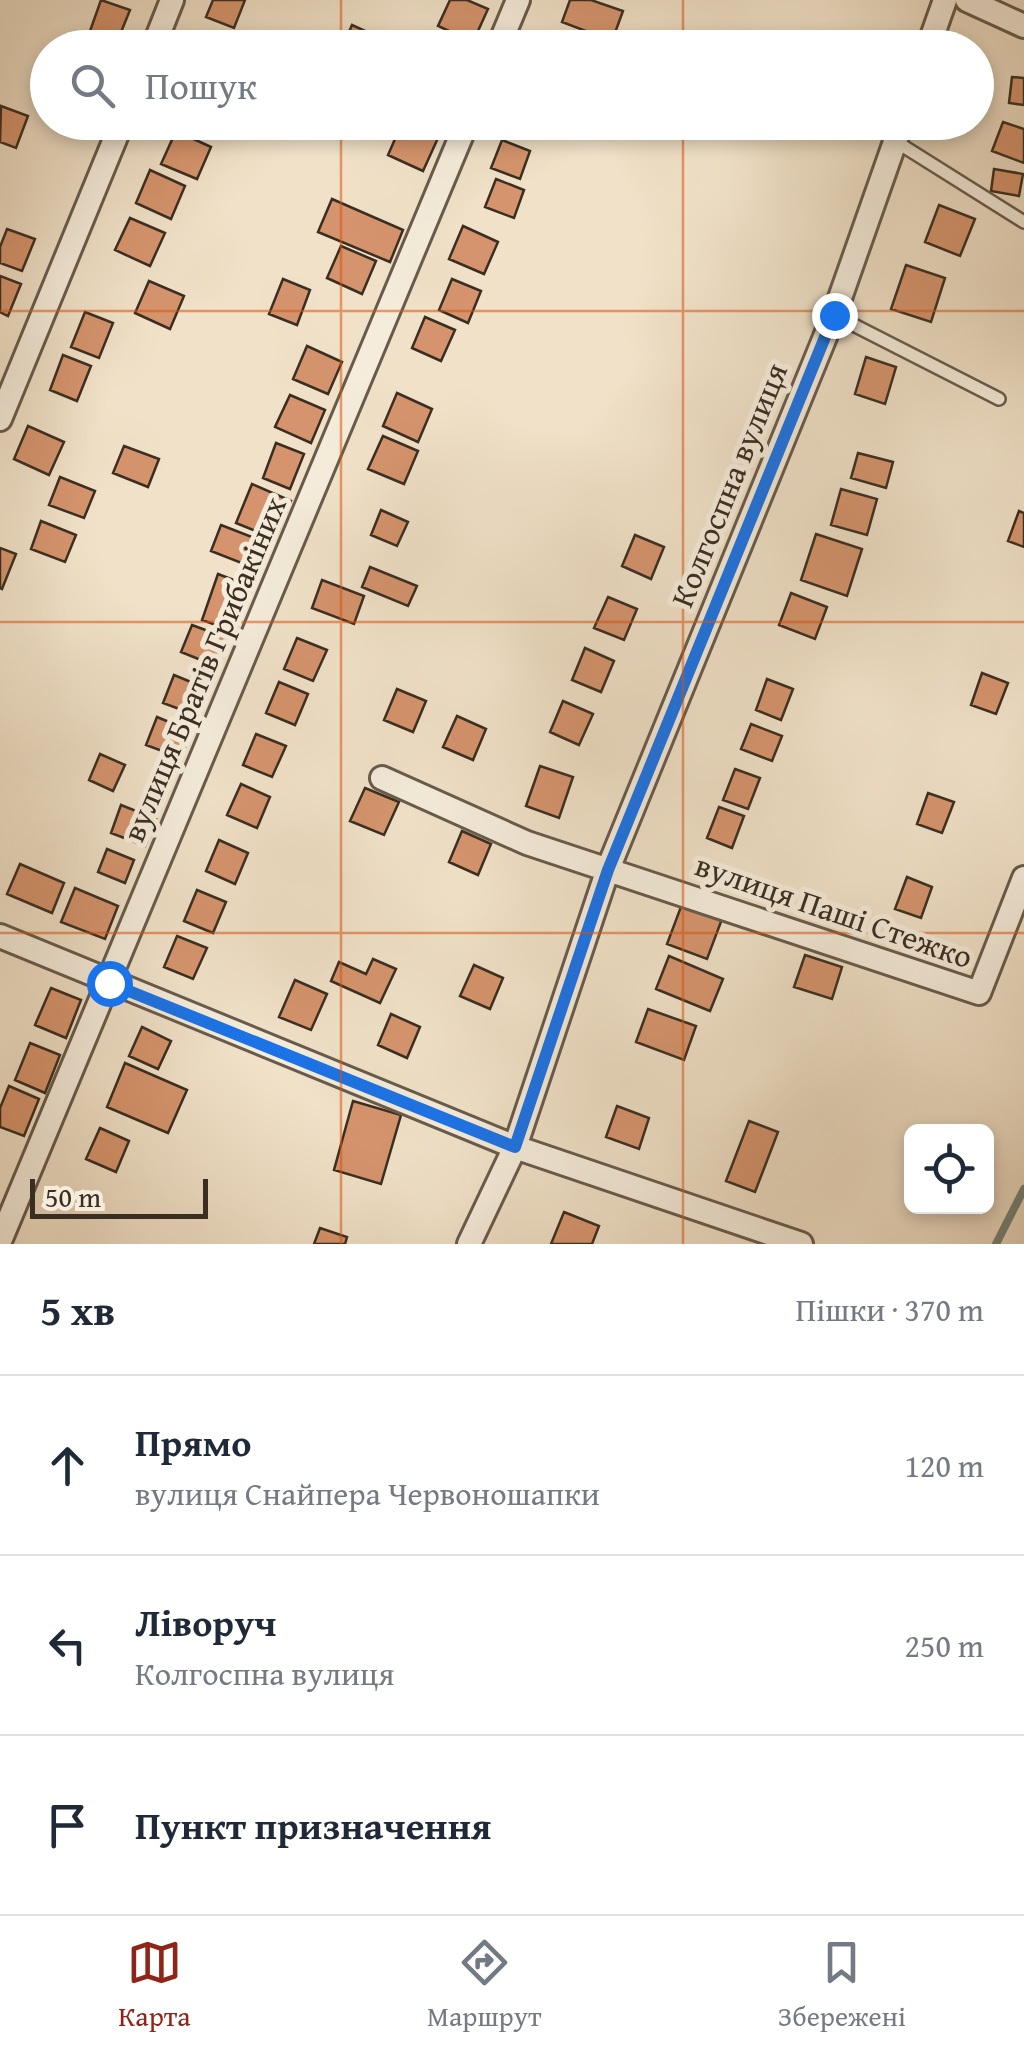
<!DOCTYPE html>
<html lang="uk">
<meta charset="utf-8">
<style>
:root{--surface:#fff;--page:#f2f2f3;--text:#1f2937;--muted:#747a83;--line:#e0e1e3;--accent:#8f2418}
body{margin:0;font-family:"Gentium Book Plus",serif;background:var(--page);color:var(--text)}
.controls{position:absolute;right:30px;bottom:30px;display:grid;overflow:hidden;border-radius:15px;box-shadow:0 5px 15px #0003}
.controls button{width:90px;height:90px;display:grid;place-items:center;padding:0;border:0;border-bottom:2px solid var(--line);background:var(--surface);color:var(--text);font:50px sans-serif}
.scale{position:absolute;left:30px;bottom:25px;width:178px;box-sizing:border-box;padding-left:10px;border:5px solid #3a2e22;border-top:0;font-size:28px;line-height:35px;white-space:nowrap;color:#3a2e22;-webkit-text-stroke:8px #f5ecdb;paint-order:stroke}
.stop{position:absolute;width:30px;height:30px;margin:-22px;border:8px solid #1a73e8;border-radius:50%;background:#fff}
.stop.end{background:#1a73e8;border-color:#fff;box-shadow:0 2px 10px #0008}
.list{margin:0;padding:0;list-style:none}
h2{display:flex;justify-content:space-between;align-items:center;height:130px;margin:0;padding:0 40px;font-size:42px}
h2 small{font-size:32px;font-weight:400;color:var(--muted)}
.list li{display:grid;grid-template-columns:65px 1fr auto;gap:30px;align-items:center;box-sizing:border-box;height:180px;padding:0 40px;border-top:2px solid var(--line)}
.list b{display:block;font-size:38px;white-space:nowrap}
.list p{margin:0;font-size:32px;white-space:nowrap;color:var(--muted)}
.list em{font-size:32px;font-style:normal;color:var(--muted)}
.icon{flex:none;width:55px;height:55px;fill:none;stroke:currentColor;stroke-width:2;stroke-linecap:round;stroke-linejoin:round}
.map{position:relative;flex:none;width:1024px;height:1244px;overflow:hidden}
.search{position:absolute;background:var(--surface);box-shadow:0 5px 15px #0003;left:30px;right:30px;top:30px;height:110px;display:flex;align-items:center;gap:25px;box-sizing:border-box;padding:0 35px;border-radius:55px;color:var(--muted);font-size:38px}
.sheet{height:670px;background:var(--surface)}
nav{display:flex;justify-content:space-around;align-items:center;box-sizing:border-box;height:140px;border-top:2px solid var(--line);background:var(--surface);font-size:28px;color:var(--muted)}
nav a{display:grid;justify-items:center;gap:5px}
nav .on{color:var(--accent)}
.map>svg:first-child{display:block}
.lines{fill:none;stroke-linecap:round;stroke-linejoin:round}
.stream{stroke:#74847b;stroke-width:8}
.building{fill:#d5946d;stroke:#3a2e22;stroke-width:2.5}
.service-casing{stroke:#685b4c;stroke-width:16}
.minor-casing{stroke:#685b4c;stroke-width:28}
.service{stroke:#f5ecdb;stroke-width:11}
.minor{stroke:#f5ecdb;stroke-width:22}
.route{stroke:#1a73e8;stroke-width:12}
.grid{fill:none;stroke:#d7550e;stroke-width:2.5;stroke-opacity:0.55}
.labels{text-anchor:middle;stroke-width:10;stroke-linejoin:round;paint-order:stroke}
.street-label{font-size:32px;fill:#3a2e22;stroke:#f5ecdb}
</style>
<div class="map">
<svg width="1024" height="1244" viewBox="0 0 1024 1244">
<rect width="100%" height="100%" fill="#f0e1c8"/>
<filter id="stains"><feTurbulence type="fractalNoise" baseFrequency=".002" numOctaves="4"/><feColorMatrix values="0 0 0 0 .2 0 0 0 0 .09 0 0 0 0 .02 0 0 0 .5 -.17"/></filter>
<radialGradient id="worn" r=".72"><stop offset=".6" stop-color="#630" stop-opacity="0"/><stop offset="1" stop-color="#630" stop-opacity=".3"/></radialGradient>
<g class="lines">
<!-- stream -->
<path class="stream" d="M996,1244L1024,1189"/>
</g>
<!-- building -->
<path class="building" d="M101,0L130,10L117,42L90,31Z
M213,0H245L234,28L206,17Z
M450,0H467L488,9L473,42L438,26Z
M570,0H591L623,11L612,41L562,22Z
M352,25L387,41L384,48H342Z
M1012,77L1024,78V105L1009,103Z
M1,106L28,116L16,148L0,142Z
M1003,122L1024,129V163L992,151Z
M402,123L438,138L423,171L388,155Z
M176,131L211,147L197,179L161,164Z
M502,140L530,151L520,179L491,168Z
M994,169L1023,174L1019,196L991,191Z
M150,170L185,186L171,219L136,203Z
M496,179L524,190L514,218L485,207Z
M332,199L403,230L390,262L318,232Z
M939,205L975,219L960,256L925,242Z
M130,218L165,233L150,266L115,250Z
M463,226L498,242L484,274L449,259Z
M7,229L35,239L22,271L0,263V247Z
M341,246L376,261L362,294L327,278Z
M906,265L945,278L931,322L891,309Z
M0,276L21,284L8,316L0,312Z
M283,279L310,290L297,325L269,314Z
M452,279L481,291L468,323L439,310Z
M149,281L184,296L170,329L135,313Z
M85,312L113,323L99,358L71,347Z
M425,317L455,330L441,361L412,348Z
M307,346L342,362L328,394L293,379Z
M63,355L91,366L77,401L50,390Z
M866,357L896,367L885,404L855,394Z
M397,393L432,409L418,442L383,426Z
M290,395L325,410L311,443L275,427Z
M28,426L64,442L49,475L14,459Z
M383,436L418,451L404,484L368,469Z
M276,443L304,454L290,489L263,478Z
M124,446L159,459L148,487L113,473Z
M858,453L893,462L886,488L851,478Z
M60,477L95,491L84,518L49,505Z
M252,484L291,501L275,539L236,523Z
M841,489L877,499L867,535L831,525Z
M381,510L408,522L397,546L371,535Z
M1019,511L1024,513V547L1008,541Z
M41,521L76,535L65,562L31,549Z
M221,525L267,543L257,569L211,551Z
M816,534L862,549L847,596L801,580Z
M635,535L664,547L651,579L622,566Z
M0,548L16,554L2,589L0,588Z
M370,567L417,586L408,606L362,587Z
M218,574L252,587L235,632L202,620Z
M322,580L364,596L354,624L312,608Z
M791,593L827,607L815,639L779,625Z
M608,597L637,609L624,640L594,628Z
M192,625L227,638L216,666L181,652Z
M297,638L327,650L313,681L284,669Z
M585,648L614,661L601,692L572,680Z
M982,673L1008,683L996,714L971,705Z
M174,675L208,689L198,716L163,703Z
M767,679L793,689L781,720L756,710Z
M279,682L308,694L295,725L266,713Z
M397,689L426,701L413,732L384,720Z
M563,701L593,714L579,745L550,732Z
M457,716L486,729L473,760L443,747Z
M157,717L191,731L181,758L146,745Z
M751,724L782,736L772,761L741,749Z
M256,734L286,746L272,777L243,765Z
M100,754L125,765L113,791L89,780Z
M540,766L573,777L559,818L526,806Z
M735,769L760,778L748,809L723,800Z
M241,784L270,797L257,828L227,815Z
M365,788L399,802L384,835L350,821Z
M928,793L954,802L942,833L917,824Z
M121,805L156,819L145,846L111,833Z
M719,807L744,816L732,848L707,838Z
M462,831L491,844L478,875L449,862Z
M219,840L248,853L235,884L206,871Z
M107,849L134,860L125,883L98,872Z
M20,864L64,883L52,913L7,894Z
M907,877L932,887L921,918L895,909Z
M75,888L118,906L105,939L61,922Z
M197,890L226,902L213,933L184,921Z
M682,904L722,919L707,959L667,944Z
M177,936L207,948L193,979L164,967Z
M805,955L842,967L832,999L794,987Z
M669,956L723,979L710,1011L656,989Z
M373,959L396,969L380,1003L331,981L339,962L366,974Z
M474,965L503,978L490,1009L460,996Z
M295,980L327,994L311,1030L279,1017Z
M51,988L81,1000L66,1038L35,1025Z
M648,1009L696,1026L684,1060L636,1042Z
M391,1014L420,1027L407,1058L378,1045Z
M142,1027L171,1041L158,1069L129,1056Z
M30,1043L60,1055L45,1093L15,1080Z
M125,1063L187,1090L168,1133L107,1107Z
M9,1086L39,1099L24,1136L0,1127V1108Z
M353,1101L401,1115L381,1184L334,1170Z
M617,1106L649,1118L639,1149L606,1137Z
M749,1121L778,1132L755,1192L726,1181Z
M100,1128L129,1141L116,1172L86,1159Z
M564,1212L599,1226L592,1244H551Z
M320,1228L347,1237L345,1244H314Z"/>
<g class="lines">
<defs>
<path id="service" d="M895,141L1024,222
M834,315L999,399"/>
<path id="minor" d="M967,0L1024,26
M153,48L172,0
M498,48L518,0
M928,48L945,0
M0,419L122,122
M382,778L527,843L979,993L1024,878
M0,936L515,1147L801,1244
M0,1241L467,122
M469,1244L515,1147L608,869L834,315L902,122"/>
</defs>
<!-- service casing -->
<use href="#service" class="service-casing"/>
<!-- minor casing -->
<use href="#minor" class="minor-casing"/>
<!-- service -->
<use href="#service" class="service"/>
<!-- minor -->
<use href="#minor" class="minor"/>
</g>
<g class="lines">
<!-- route -->
<path class="route" d="M109,983L515,1147L608,870L834,315"/>
</g>
<!-- grid -->
<path class="grid" d="M341,0V48M683,0V48M341,122V1244M683,122V1244M0,311H1024M0,622H1024M0,933H1024"/>
<g class="labels">
<!-- street labels -->
<g class="street-label">
<text transform="translate(729 485) rotate(-68)" y="11">Колгоспна вулиця</text>
<text transform="translate(204 669) rotate(-67)" y="11">вулиця Братів Грибакіних</text>
<text transform="translate(834 911) rotate(19)" y="11">вулиця Паші Стежко</text>
</g>
</g>
<rect width="100%" height="100%" filter="url(#stains)"/>
<rect width="100%" height="100%" fill="url(#worn)"/>
</svg>
<div class="controls">
<button><svg class="icon" aria-label="locate" viewBox="0 0 24 24"><circle cx="12" cy="12" r="6"/><path d="M12 2v4M12 18v4M2 12h4M18 12h4"/></svg></button>
</div>
<div class="scale">50 m</div>
<div class="stop" style="left:109px;top:983px"></div>
<div class="stop end" style="left:834px;top:315px"></div>
<div class="search"><svg class="icon" aria-label="search" viewBox="0 0 24 24"><circle cx="10" cy="10" r="6"/><path d="M15 15l6 6"/></svg>Пошук</div>
</div>
<section class="sheet">
<h2>5 хв<small>Пішки · 370 m</small></h2>
<ul class="list">
<li><svg class="icon" aria-label="ahead" viewBox="0 0 24 24"><path d="M12 20V5M6 11l6-6 6 6"/></svg><div><b>Прямо</b><p>вулиця Снайпера Червоношапки</p></div><em>120 m</em></li>
<li><svg class="icon" aria-label="left" viewBox="0 0 24 24"><path d="M17 20v-9H6M10 6l-5 5 5 5"/></svg><div><b>Ліворуч</b><p>Колгоспна вулиця</p></div><em>250 m</em></li>
<li><svg class="icon" aria-label="arrive" viewBox="0 0 24 24"><path d="M6 21V4h12l-3 4 3 4H6"/></svg><div><b>Пункт призначення</b></div></li>
</ul>
</section>
<nav>
<a class="on"><svg class="icon" aria-label="map" viewBox="0 0 24 24"><path d="M3 6l6-2 6 2 6-2v14l-6 2-6-2-6 2zM9 4v14M15 6v14"/></svg>Карта</a>
<a><svg class="icon" aria-label="directions" viewBox="0 0 24 24"><path d="M12 3l9 9-9 9-9-9zM9 14v-3h6M13 9l2 2-2 2"/></svg>Маршрут</a>
<a><svg class="icon" aria-label="saved" viewBox="0 0 24 24"><path d="M7 4h10v16l-5-4-5 4z"/></svg>Збережені</a>
</nav>
